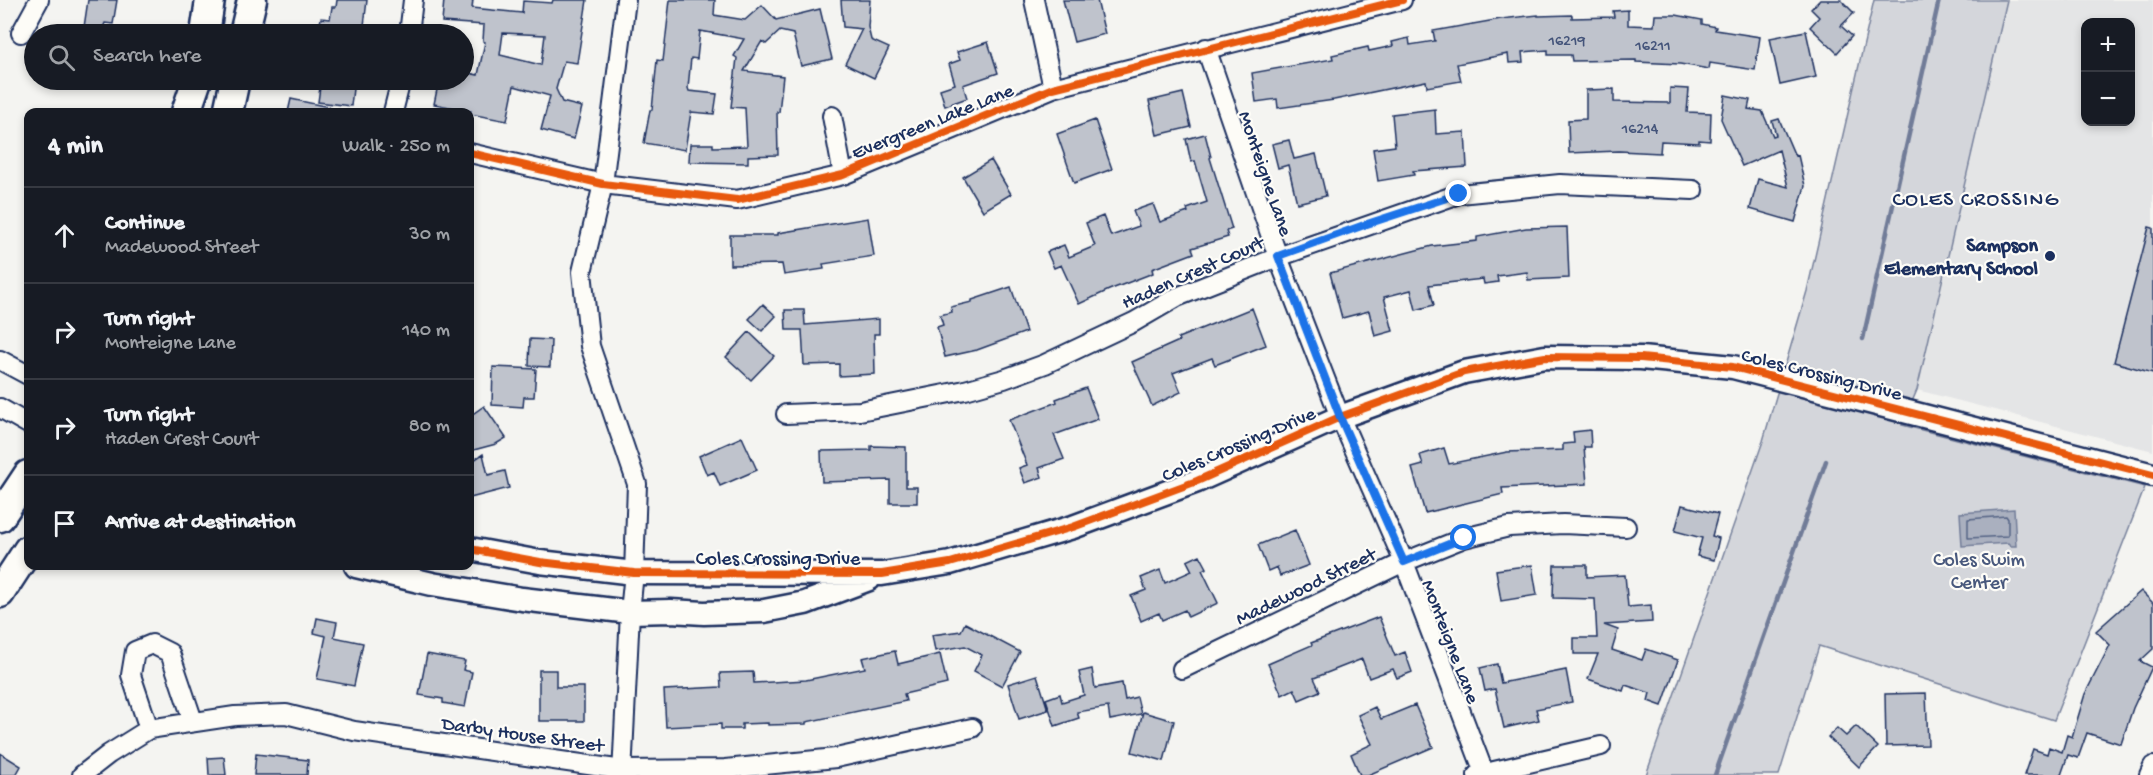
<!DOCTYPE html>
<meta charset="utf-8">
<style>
:root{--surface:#171b24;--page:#242831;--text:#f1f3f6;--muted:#9ea1a6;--line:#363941}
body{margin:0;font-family:"Gochi Hand",sans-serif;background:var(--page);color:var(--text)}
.controls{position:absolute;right:18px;top:18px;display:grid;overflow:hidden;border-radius:12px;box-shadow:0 3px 9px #0003}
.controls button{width:54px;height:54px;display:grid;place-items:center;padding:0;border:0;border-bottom:2px solid var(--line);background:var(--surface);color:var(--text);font:30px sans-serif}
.stop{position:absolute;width:18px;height:18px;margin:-14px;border:4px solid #1a73e8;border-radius:50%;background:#fff}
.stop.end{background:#1a73e8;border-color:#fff;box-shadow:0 2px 6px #0008}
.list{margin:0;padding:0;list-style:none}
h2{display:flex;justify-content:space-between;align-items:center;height:78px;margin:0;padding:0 24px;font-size:26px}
h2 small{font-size:20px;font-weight:400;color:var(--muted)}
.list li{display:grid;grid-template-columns:39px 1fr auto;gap:18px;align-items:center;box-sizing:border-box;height:96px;padding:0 24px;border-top:2px solid var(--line)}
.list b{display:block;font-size:22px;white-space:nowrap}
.list p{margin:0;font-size:20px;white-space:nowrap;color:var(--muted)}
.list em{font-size:20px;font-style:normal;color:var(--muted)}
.icon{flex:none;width:33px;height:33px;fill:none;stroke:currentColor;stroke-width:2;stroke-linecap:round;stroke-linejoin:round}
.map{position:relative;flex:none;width:2153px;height:775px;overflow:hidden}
.search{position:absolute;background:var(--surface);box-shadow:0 3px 9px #0003;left:24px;top:24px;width:450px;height:66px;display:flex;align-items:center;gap:15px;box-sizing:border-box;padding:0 21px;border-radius:33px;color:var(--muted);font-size:22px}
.panel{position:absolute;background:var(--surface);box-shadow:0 3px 9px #0003;left:24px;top:108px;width:450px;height:462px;border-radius:12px}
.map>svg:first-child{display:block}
.built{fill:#e4e5e6;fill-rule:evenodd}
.green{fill:#d4d6db;stroke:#78829c;stroke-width:1.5}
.water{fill:#aab0bf;stroke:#717c98;stroke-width:1.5}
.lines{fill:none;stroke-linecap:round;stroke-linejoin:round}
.shore{stroke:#546385;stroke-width:1.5}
.stream{stroke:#717c98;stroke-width:4.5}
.building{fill:#bfc3cc;stroke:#1b2f5e;stroke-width:1.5;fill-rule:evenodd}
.minor-casing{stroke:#1b2f5e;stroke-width:22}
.tertiary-casing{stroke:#1b2f5e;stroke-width:27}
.primary-casing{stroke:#1b2f5e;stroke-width:33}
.minor{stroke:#fdfcf7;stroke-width:18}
.tertiary{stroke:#fdfcf7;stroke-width:22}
.primary{stroke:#fdfcf7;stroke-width:28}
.cycleway-casing{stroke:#fdfcf7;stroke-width:11}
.cycleway{stroke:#e8590c;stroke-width:8}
.route{stroke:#1a73e8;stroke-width:8}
.poi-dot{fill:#1b2f5e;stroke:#fdfcf7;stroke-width:2}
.labels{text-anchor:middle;stroke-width:4.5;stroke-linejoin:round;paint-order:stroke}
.number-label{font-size:16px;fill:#44547a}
.street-label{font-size:20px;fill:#1b2f5e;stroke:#fdfcf7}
.poi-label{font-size:20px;font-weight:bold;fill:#1b2f5e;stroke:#fdfcf7;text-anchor:end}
.park-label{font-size:20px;fill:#49597d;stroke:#fdfcf7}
.neighbourhood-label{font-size:21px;letter-spacing:1.5px;fill:#1b2f5e;stroke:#fdfcf7}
</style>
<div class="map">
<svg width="2153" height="775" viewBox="0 0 2153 775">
<rect width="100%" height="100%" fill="#f4f4f1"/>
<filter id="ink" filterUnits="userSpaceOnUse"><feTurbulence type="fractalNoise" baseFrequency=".0167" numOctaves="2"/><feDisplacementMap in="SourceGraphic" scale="12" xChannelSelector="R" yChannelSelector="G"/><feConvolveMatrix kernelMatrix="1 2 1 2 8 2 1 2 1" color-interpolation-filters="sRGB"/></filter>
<g filter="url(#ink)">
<!-- built -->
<path class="built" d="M2007,0H2153V451L1917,390ZM2086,22H2130V122H2086Z"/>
<!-- green -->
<path class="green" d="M1874,0H2007L1917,390L1902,425L2145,487L2054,720L1819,646L1779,775H1646L1763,441L1807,291Z"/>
<!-- water -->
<path class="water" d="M2014,509L2016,546H2011L2008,543L1962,546L1960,513Z"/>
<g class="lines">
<!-- shore -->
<path class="shore" d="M2006,516L2008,519V536L1968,538V519Z"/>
<!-- stream -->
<path class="stream" d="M1863,339L1939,0
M1715,775L1826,461"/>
</g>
<!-- building -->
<path class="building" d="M88,0H117L113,24L105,23L100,34H83Z
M337,0H367L363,34H318L321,18L330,19L332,7H336Z
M444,0H473L472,8L522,13L523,1L552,3L553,0H587L577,63L564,61L556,89L562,102L582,107L574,139L541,130L550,96L514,86L507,121L470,114L471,111L434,104L439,80H464V72L478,75L485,42L483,41L484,25L442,22ZM503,33L545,35L541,65L500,55Z
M670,0H715L714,15L745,20L762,5L776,20L820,9L832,59L801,66L793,34L780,31L766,44L762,41L744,71L783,76L779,112H777L778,155L748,156V163L689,162L690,144H713V147L747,146L745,108L731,107L737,58L734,56L744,39L700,31L697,59L691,58L688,88L689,91L717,94L714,114L691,112L685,150L644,143L650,110H652L657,60L663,61Z
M841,0H870L868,27L871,40L889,48L874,78L845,64L862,29L843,27Z
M1063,0H1097L1105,34L1074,42Z
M1820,0H1841L1854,13L1841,26L1852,36L1837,53L1810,27L1819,17L1811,9Z
M1628,10V25L1654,26L1655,15H1676L1702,20V24L1716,27L1715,30L1760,37L1755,70L1710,63L1709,69L1680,64L1636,62V60L1572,61L1571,55H1548V50L1522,52L1523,62L1509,63L1508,54L1457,64L1461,81L1427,87L1426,81L1334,100L1278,108L1277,99L1256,102L1252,73L1333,59L1332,55L1368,47L1369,51L1393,46L1392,42L1409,38L1410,45L1435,41L1433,31L1501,19L1538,15V16L1572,15V18L1614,17L1613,11Z
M1806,31L1816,77L1780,85L1770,38Z
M988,42L998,73L963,85L967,98L945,106L940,89L955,84L949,64L960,60L957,52Z
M321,80H354L351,106L318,102Z
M1670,88L1689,89L1687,112L1711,113L1710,141L1699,140V143L1661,141L1660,153L1619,151L1569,153L1568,120L1586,119V90L1614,89V102L1670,103Z
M1183,93L1191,127L1157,135L1149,101Z
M1725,95L1750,100L1748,109L1762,111L1773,136L1776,135L1772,121L1779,119L1795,156L1798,155L1805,186L1795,222L1750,209L1758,179L1788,187L1779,150L1742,166L1721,119Z
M291,99L329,107V112H288Z
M1435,109L1436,134L1465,132L1467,167L1413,171L1414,175L1378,181L1373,149L1395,146L1392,114Z
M1095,120L1112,169L1074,183L1057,134Z
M1205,134L1211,157L1210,158L1232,229L1226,231L1228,237L1192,248L1194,253L1152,269L1153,273L1109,290L1079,304L1061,265L1054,268L1047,252L1064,245L1069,257L1095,246L1086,223L1103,216L1111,236L1139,226L1133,211L1153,204L1160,222L1188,212L1187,209L1207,202L1195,161L1191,162L1186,139Z
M1289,140L1294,159L1316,154L1326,196L1297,203L1288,165L1278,168L1272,144Z
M991,160L1011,194L983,211L963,177Z
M868,218L874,256L823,264L824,269L784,275L782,264L730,265V235H778V233Z
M1567,227L1569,278L1528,280L1527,272L1497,276L1498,282L1484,284L1483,279L1429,285L1434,305L1416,310L1411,290L1384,297L1393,331L1375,336L1369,311L1342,318L1330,273L1432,246L1477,241V237L1526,228Z
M2149,227L2153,228V373L2114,362Z
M1011,287L1026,332L977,350L945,357L937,327L943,325L940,315L952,312L951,307L972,302V300Z
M763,304L776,316L762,331L749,319Z
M1252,308L1266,345L1215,365L1212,358L1173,373L1181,392L1152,406L1132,362L1179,341L1178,338Z
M785,310H804L805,325L879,319V334H874L875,374L839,376V364L804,365L802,330H786Z
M749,332L774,356L751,380L726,357Z
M530,339L551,340L550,367L529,366Z
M493,367L536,369L534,397H524L523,407L492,405Z
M1086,388L1098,419L1054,435L1064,459L1039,468L1042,477L1025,483L1019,468L1027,465L1009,420L1057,402L1056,399Z
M484,406L506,438L496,444L470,451V416Z
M1590,430L1591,447H1584L1587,484L1502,488L1503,494L1425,513L1412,468L1423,465L1420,455L1444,448L1449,464L1507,452L1563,450V444L1574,443L1573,432Z
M742,437L757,470L720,486L714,472L707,475L699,456Z
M871,446L906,447V487H917V503H890V480L822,482L821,451L871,450Z
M483,454L488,475L505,471L509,488L470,498V463Z
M1682,505L1718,514L1712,536L1719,538L1714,560L1697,556L1702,538L1675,531Z
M1295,530L1309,565L1280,576L1277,567L1268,571L1258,545Z
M1200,555L1207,568L1202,570L1218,603L1188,617L1185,610L1162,620L1159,613L1141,621L1131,596L1146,590L1141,578L1160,570L1165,583L1192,571L1187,561Z
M1532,565L1537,595L1501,601L1496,570Z
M1554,565H1587V577L1625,575L1628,607L1651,605L1652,622L1604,625L1618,630L1612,650L1642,660L1646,649L1678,660L1662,706L1648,701L1650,693L1625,685L1623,691L1588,679L1598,654H1574V638H1597L1595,599L1553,598Z
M2141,591L2153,603V649L2140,661L2152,667L2133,708L2121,744L2087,733L2078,758L2068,755L2061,775H2024L2033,749L2047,754L2049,747L2062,752L2067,735L2072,737L2085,694L2110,645L2096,631Z
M1379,617L1395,656L1405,652L1412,672L1397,678L1393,669L1369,678L1362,659L1314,678L1320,691L1299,700L1294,689L1282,695L1268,664L1312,645L1311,643Z
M317,618L337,622L334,637L363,643L354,686L317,679L326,636L314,633Z
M965,623L1020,652L1002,686L974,671L982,655L965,646L935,651L932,635L961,631Z
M895,651L898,664L940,654L947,684L904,694L906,701L806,722V724L768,725V723L742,724V729H721V724L666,727L664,690L721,687L720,673L753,672L754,683L806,680L865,668L862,658Z
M427,654L465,661L463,670L472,672L465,707L443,703V699L419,695Z
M1497,664L1501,683L1566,670L1572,702L1536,709L1539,720L1504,728L1495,689L1485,691L1480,668Z
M1092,669L1095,688L1122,683L1125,700L1137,697L1141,714L1110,720L1108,707L1077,712L1079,718L1055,726L1046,699L1060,694L1062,702L1084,695L1079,672Z
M539,670H556V687H584V721H539Z
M1037,675L1048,710L1019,719L1008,684Z
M1926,693L1928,745L1886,746L1885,694Z
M1415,705L1433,747L1368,775H1360L1351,754L1372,744L1358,715L1375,707L1381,719Z
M1143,712L1174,721L1164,761L1132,752Z
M1856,726L1878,747L1859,767L1828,737L1837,728L1846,736Z
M0,753L21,766L16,775H0Z
M256,754L308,760L307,775H254Z
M224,757L226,775H209L208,758Z"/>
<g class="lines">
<defs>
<path id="minor" d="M1034,0L1053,88
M21,33L39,0
M409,34L413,0
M1206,48L1278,257L1340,417L1404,562L1485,775
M393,112L401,80
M832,116L843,175
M470,153L603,184L737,200L843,175L1053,88L1402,0
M0,360L28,375
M0,408L28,424
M786,414L860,411L965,390L1004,379L1045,364L1134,322L1177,297L1278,257L1459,194L1560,184L1693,190
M1182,669L1404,562L1464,538L1509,527L1563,524L1626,527
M149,729L131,675L135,651L152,644L170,653L193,721
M82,775L109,754L149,729L235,716L286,714L354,731L623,770L725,769L836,758L972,728
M622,775L630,612L634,573L637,484L590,346L582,272L603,184L626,0
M1477,775L1601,746
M2149,775L2153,766"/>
<path id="tertiary" d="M470,549L540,562L634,573L882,574L950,563L1073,527L1197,481L1340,417L1464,372L1545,357L1641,358L1733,367L2153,475
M356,566L432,584L522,599L630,612L671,611L704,613L764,611L805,603L869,579"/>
<path id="primary" d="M205,34L210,0
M244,34L252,0
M186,112L197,80
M228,112L235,80
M0,517L28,475
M0,593L28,550"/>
</defs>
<!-- minor casing -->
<use href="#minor" class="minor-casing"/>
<!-- tertiary casing -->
<use href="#tertiary" class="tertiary-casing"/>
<!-- primary casing -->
<use href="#primary" class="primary-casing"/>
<!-- minor -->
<use href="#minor" class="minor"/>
<!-- tertiary -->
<use href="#tertiary" class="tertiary"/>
<!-- primary -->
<use href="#primary" class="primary"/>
<defs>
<path id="cycleway" d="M470,153L603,184L737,200L843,175L1053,88L1402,0
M470,549L540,562L634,573L882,574L950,563L1073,527L1197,481L1340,417L1464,372L1545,357L1641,358L1733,367L2153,475"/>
</defs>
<!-- cycleway casing -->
<use href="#cycleway" class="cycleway-casing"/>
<!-- cycleway -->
<use href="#cycleway" class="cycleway"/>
</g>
</g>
<g class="lines" filter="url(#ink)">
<!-- route -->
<path class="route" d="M1459,194L1367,224L1278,256L1340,417L1404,562L1464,538"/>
</g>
<!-- markers -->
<circle class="poi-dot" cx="2050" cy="256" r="6"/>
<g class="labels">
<!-- number labels -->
<g class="number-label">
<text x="1567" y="45">16219</text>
<text x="1653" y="50">16211</text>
<text x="1640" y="133">16214</text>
</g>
<!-- street labels -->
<g class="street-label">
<text transform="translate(932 120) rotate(-22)" y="7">Evergreen Lake Lane</text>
<text transform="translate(1267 173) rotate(71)" y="7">Monteigne Lane</text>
<text transform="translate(1192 271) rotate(-24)" y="7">Haden Crest Court</text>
<text transform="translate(1822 373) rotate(14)" y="7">Coles Crossing Drive</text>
<text transform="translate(1238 443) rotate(-23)" y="7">Coles Crossing Drive</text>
<text x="778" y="564">Coles Crossing Drive</text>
<text transform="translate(1305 585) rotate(-26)" y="7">Madewood Street</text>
<text transform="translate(1452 641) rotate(69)" y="7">Monteigne Lane</text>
<text transform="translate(523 733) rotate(8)" y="7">Darby House Street</text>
</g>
<!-- poi labels -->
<g class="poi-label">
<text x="2038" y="251">Sampson<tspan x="2038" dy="23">Elementary School</tspan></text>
</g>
<!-- park labels -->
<g class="park-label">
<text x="1979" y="565">Coles Swim<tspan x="1979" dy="23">Center</tspan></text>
</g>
<!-- neighbourhood labels -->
<g class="neighbourhood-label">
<text x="1976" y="205">COLES CROSSING</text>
</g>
</g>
</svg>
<div class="controls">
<button>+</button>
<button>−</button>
</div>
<div class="stop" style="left:1464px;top:538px"></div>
<div class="stop end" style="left:1459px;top:194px"></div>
<div class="search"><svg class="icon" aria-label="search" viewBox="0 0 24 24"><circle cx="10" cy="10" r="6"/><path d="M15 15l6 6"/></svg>Search here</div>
<section class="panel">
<h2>4 min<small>Walk · 250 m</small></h2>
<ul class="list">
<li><svg class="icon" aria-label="ahead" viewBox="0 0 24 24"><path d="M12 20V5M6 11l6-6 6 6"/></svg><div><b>Continue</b><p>Madewood Street</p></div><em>30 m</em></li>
<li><svg class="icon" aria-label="right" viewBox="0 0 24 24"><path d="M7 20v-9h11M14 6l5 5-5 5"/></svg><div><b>Turn right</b><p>Monteigne Lane</p></div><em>140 m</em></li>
<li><svg class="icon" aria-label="right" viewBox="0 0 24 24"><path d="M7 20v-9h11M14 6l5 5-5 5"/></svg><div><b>Turn right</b><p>Haden Crest Court</p></div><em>80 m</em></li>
<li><svg class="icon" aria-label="arrive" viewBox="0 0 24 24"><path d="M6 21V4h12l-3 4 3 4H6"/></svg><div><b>Arrive at destination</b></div></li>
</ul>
</section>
</div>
